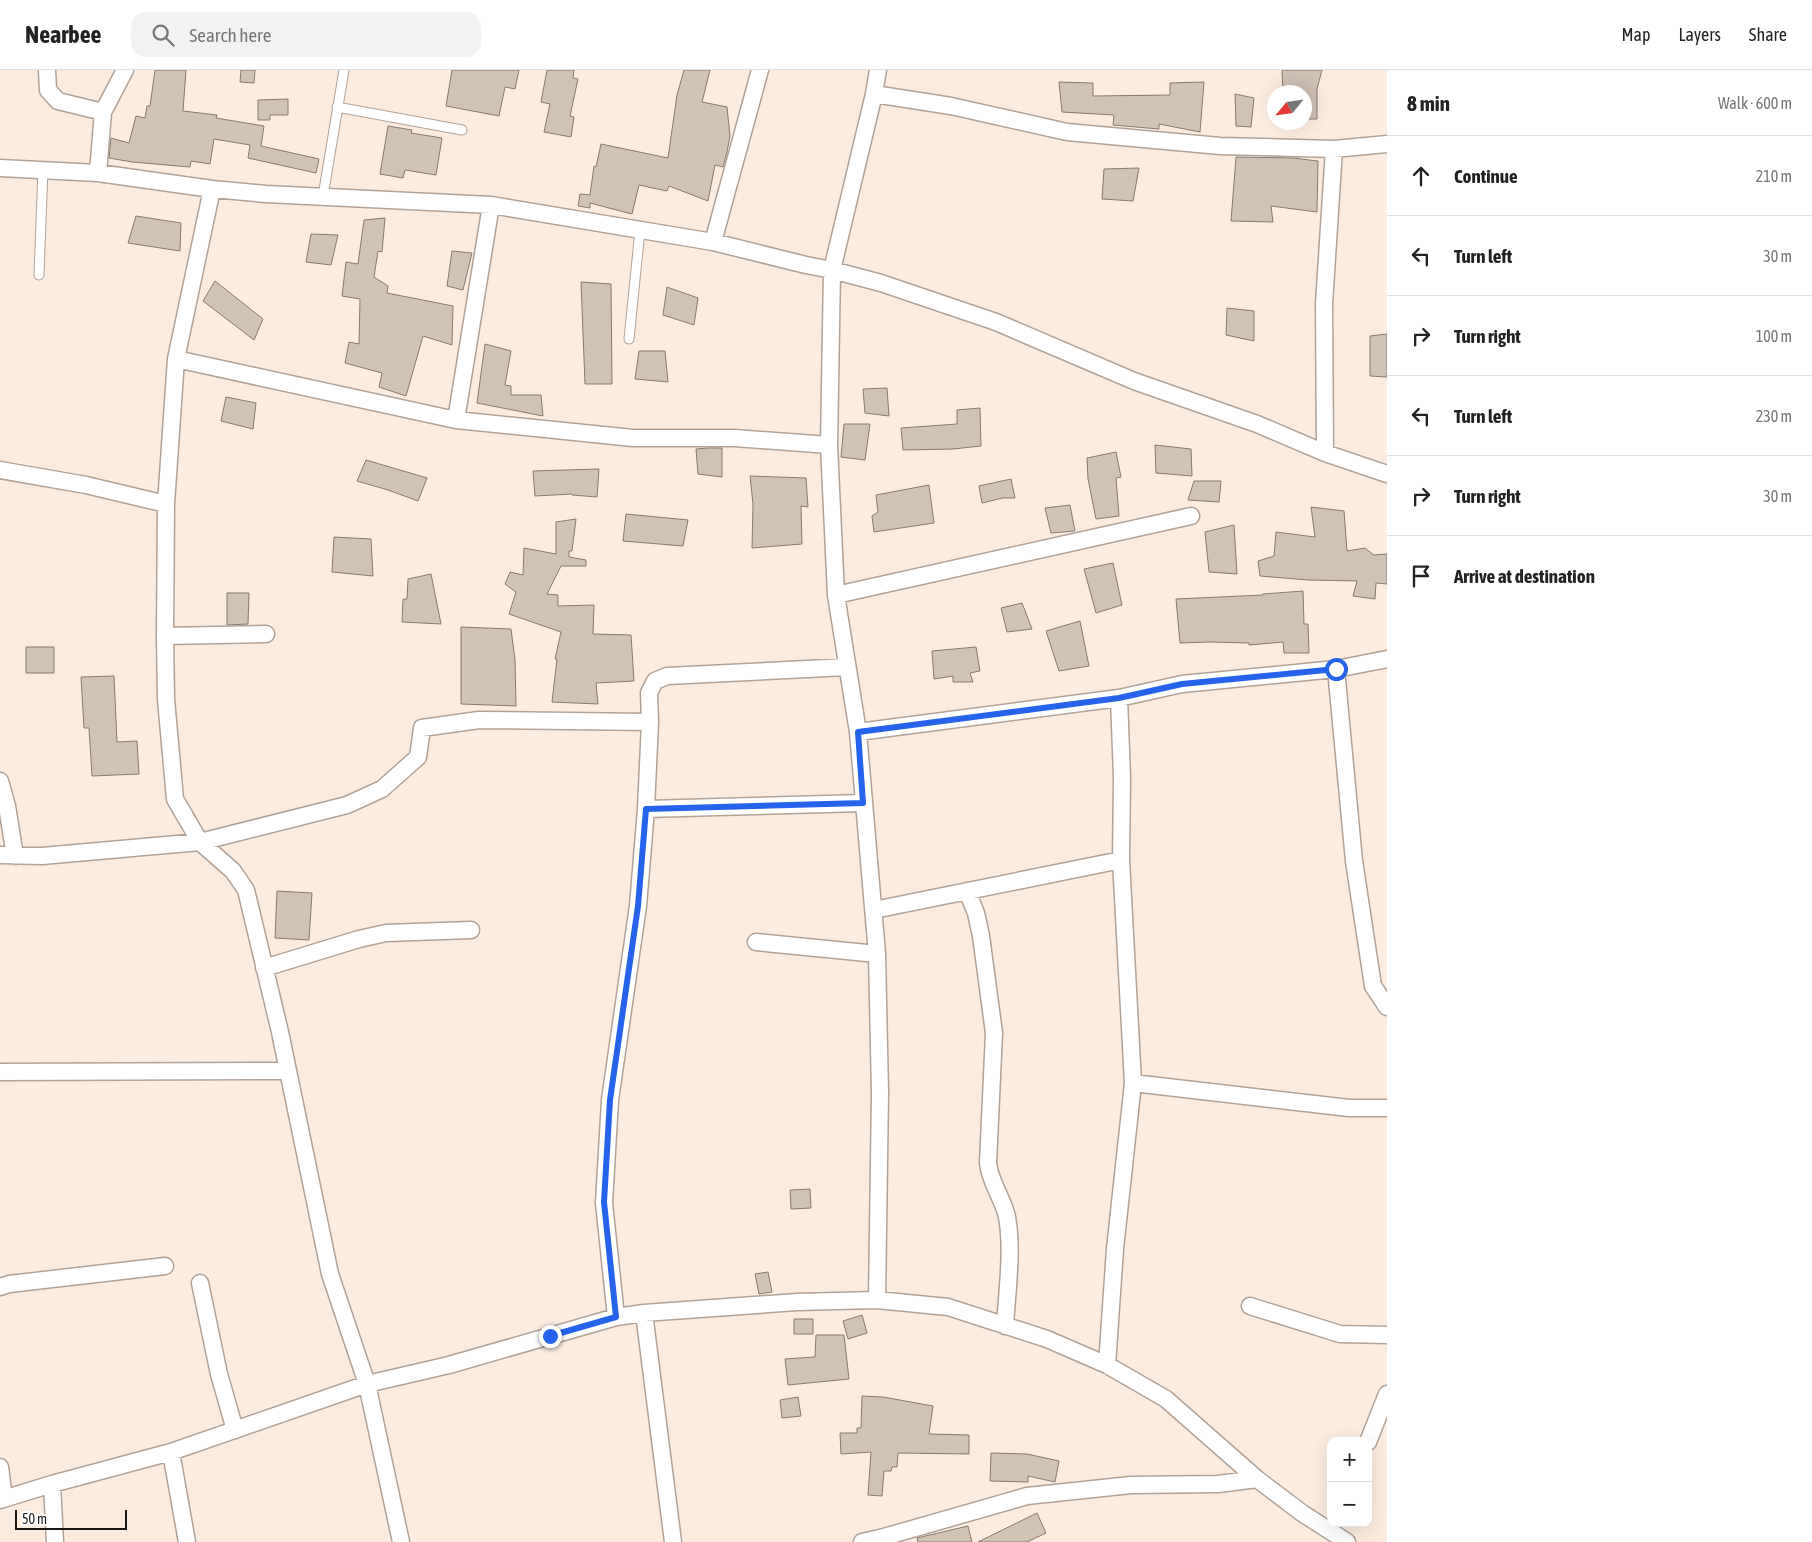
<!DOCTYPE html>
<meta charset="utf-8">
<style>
:root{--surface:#fff;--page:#f2f2f2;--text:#222;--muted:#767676;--line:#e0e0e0}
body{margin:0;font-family:"Asap Condensed",sans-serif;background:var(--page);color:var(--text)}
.controls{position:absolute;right:15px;bottom:15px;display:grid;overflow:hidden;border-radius:10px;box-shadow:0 5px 20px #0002}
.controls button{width:45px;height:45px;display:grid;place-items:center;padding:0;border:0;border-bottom:1px solid var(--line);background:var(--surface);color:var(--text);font:25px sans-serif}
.compass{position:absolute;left:1267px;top:15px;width:45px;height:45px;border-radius:50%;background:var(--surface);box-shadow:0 5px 20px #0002;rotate:241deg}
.scale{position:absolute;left:15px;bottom:12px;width:112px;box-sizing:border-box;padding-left:5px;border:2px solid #1d1713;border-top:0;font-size:14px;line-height:18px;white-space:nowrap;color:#1d1713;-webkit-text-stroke:4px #fff;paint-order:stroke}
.stop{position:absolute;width:15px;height:15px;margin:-11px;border:4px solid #2563eb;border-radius:50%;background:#fff}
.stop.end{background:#2563eb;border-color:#fff;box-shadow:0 1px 5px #0008}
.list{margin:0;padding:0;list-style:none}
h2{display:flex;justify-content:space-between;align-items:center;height:65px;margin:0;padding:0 20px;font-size:21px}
h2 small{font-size:16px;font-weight:400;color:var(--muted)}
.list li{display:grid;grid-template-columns:32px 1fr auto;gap:15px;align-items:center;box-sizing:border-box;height:80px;padding:0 20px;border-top:1px solid var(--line)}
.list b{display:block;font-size:19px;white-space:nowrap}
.list em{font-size:16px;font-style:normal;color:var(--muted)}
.icon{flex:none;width:28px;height:28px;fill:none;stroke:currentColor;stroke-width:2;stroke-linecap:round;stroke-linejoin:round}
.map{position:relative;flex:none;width:1387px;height:1472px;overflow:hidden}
header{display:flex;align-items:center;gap:30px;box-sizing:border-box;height:70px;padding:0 25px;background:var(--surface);border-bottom:1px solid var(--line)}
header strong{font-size:24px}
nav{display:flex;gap:28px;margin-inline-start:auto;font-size:18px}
.search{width:350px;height:45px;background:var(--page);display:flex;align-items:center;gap:12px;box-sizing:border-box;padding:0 18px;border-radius:15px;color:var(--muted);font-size:19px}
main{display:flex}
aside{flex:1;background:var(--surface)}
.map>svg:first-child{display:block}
.building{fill:#d1c2b6;stroke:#87796e}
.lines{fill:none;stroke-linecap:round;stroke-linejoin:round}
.lane-casing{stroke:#b1a297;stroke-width:11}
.street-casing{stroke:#b1a297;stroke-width:19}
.lane{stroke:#fff;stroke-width:9}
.street{stroke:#fff;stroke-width:16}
.route{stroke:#2563eb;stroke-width:6}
</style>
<header>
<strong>Nearbee</strong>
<div class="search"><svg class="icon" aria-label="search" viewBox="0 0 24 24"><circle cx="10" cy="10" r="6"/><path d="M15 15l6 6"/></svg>Search here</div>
<nav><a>Map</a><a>Layers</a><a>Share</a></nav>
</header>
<main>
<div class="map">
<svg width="1387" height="1472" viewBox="0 0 1387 1472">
<rect width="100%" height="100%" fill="#fcece0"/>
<!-- building -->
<path class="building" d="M155,0H186L183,41L217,45L216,48L264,56L261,76L319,89L316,103L248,88L250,75L214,69L210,94L191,91L190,97L132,92L109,88L111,68L129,73L136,46L145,48L147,36H150Z
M241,0H255L254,13L240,12Z
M452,0H519L515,19L505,17L499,46L446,36Z
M547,0H574L573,8L578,9L570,46L574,47L571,67L544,62L550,34L541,32Z
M684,0H710L702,32L727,37L730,66L727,82L723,97L715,95L708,131L669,116L667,121L639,115L632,144L590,133V138L578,136L580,124L590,125L594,96L596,97L601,74L668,88L677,25Z
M1282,0H1322L1317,19V49H1304V22H1283Z
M1059,12L1093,13V26L1170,25V13L1204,12L1200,62L1159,54V59L1113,55L1114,45L1062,42Z
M1235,24L1254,28L1251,57L1236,56Z
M288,29V45H270V50H258V30Z
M388,56L412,60L411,63L442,68L436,105L405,100L403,108L380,104Z
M1236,87L1293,88L1318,91L1317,142L1271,136L1273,152L1231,151Z
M1139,98L1133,131L1102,129L1104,99Z
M136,146L181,153L180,181L128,173Z
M385,148L382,182L378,181L374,207L388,216L387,223L453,236L452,275L423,266L406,326L379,317L382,303L345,293L349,272L359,274L360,229L342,226L346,192L358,194L364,150Z
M311,164L338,165L331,195L306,192Z
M452,181L472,183L463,220L447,216Z
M215,211L263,249L254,270L203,231Z
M581,212L611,214L612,314H585Z
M667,217L698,228L694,255L663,245Z
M1227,238L1254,241V271L1226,265Z
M1387,264V307L1370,306V266Z
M485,274L511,281L505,315L511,316V325H541L543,346L477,333Z
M639,281H665L668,312L635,309Z
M887,318L889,346L865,343L863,319Z
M226,327L256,333L253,359L221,351Z
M980,338L981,376L953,379L903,380L901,358L957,354V340Z
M844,354H870L865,390L841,387Z
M1155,375L1191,379L1192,406L1156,403Z
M708,378H722V407L698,404L696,379Z
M1116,382L1121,407L1116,408L1119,446L1096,449L1088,409L1087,388Z
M366,390L427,408L418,431L388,420L357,411Z
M599,399L597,427L572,425V424L535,426L533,401Z
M750,406L806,408L808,437L801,436L802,474L752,478L753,434Z
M1011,409L1015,428H1003L982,433L979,416Z
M1194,411H1221L1219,432L1188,430Z
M929,415L934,453L874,462L872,446L878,442L876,425Z
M1070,435L1075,461L1051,463L1045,438Z
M1311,437L1344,441L1347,481L1365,478L1374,485L1387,484V514L1376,513L1375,529L1353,526L1357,511L1308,510L1260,506L1258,491L1274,486L1276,462L1315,467Z
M626,444L688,450L683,476L623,471Z
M576,449L572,481H569V487L586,490V496H561L547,524L558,525V536L594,535L593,564L631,565L634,611L596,613L598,634L552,632L557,589H555L561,562L509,544L516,522L505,514L510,502L523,505L524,478L556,484V452Z
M1234,455L1237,504L1209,502L1205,462Z
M334,467L371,469L373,506L332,502Z
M1113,493L1122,535L1096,543L1084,499Z
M431,504L441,554L402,552L403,529H407L408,509Z
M1303,521L1304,554H1308L1309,583H1284L1283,572L1249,575V573L1209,572L1180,573L1176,529L1263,525V524Z
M227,523H249L248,554L227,555Z
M1022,533L1032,559L1007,562L1001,538Z
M1080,551L1089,596L1059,601L1046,561Z
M461,557L511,559L515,590L516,636L461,634Z
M26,577H54V603H26Z
M976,577L980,601L970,603L973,612H953V606L934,609L932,581Z
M114,606L117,672L137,671L139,704L92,706L89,658H84L81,607Z
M277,821L312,823L309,870L275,868Z
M810,1119L811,1138L791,1139L790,1120Z
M768,1202L772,1222L759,1224L755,1204Z
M862,1245L867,1263L848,1269L843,1251Z
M794,1249H813V1264H794Z
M816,1265H844L849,1309L788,1315L785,1289L815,1287Z
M862,1326L883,1327L933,1336L929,1364L969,1365V1384L898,1383L897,1397H892L891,1401H884L882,1426L868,1425L871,1382L841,1384L840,1363H857V1358H861Z
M798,1327L801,1346L782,1348L780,1330Z
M991,1383L1027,1384L1059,1391L1055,1412L1028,1406V1412L990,1411Z
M1037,1443L1046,1463L1027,1472H978Z
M968,1456L972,1472H918L917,1468Z"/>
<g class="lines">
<defs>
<path id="lane" d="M337,37L462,60
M323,126L344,0
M39,205L43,99
M629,269L640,160"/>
<path id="street" d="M47,0L48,20L58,31L103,42
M874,24L951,36L1067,62L1220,76L1334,79L1387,74
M0,98L98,103L212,119L266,124L491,135L713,172L806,195L832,200L881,213L996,252L1134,311L1257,354L1325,383L1387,404
M98,103L103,42L125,0
M212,119L176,289L166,434L165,566L166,629L175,729L200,772L233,801L246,820L280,962L330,1204L367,1314L401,1472
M713,172L760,0
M176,289L456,350L633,368H734L829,375
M456,350L491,135
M1325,383L1324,234L1334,79
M0,400L86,415L166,434
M836,525L1191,446
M165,566L266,564
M1336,599L1354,791L1373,916L1387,937
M858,662L1119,628L1182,614L1336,599L1387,589
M0,711L7,736L15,786
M646,739L863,733
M0,785L42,786L200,772L347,735L382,719L418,687L422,658L479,650L650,652
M967,821L976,843L981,866L994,963L988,1093C990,1113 1003,1128 1007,1147C1013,1180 1007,1222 1005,1256
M874,840L1121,790
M756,872L877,884
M264,898L359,869L386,863L471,860
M0,1002L288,1001
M1133,1013L1349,1038H1387
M200,1213L219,1304L235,1360
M0,1217L9,1214L165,1196
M877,1230L880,1023L877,884L858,662L836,525L829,375L832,200L874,24L878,0
M1250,1236L1340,1264L1387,1265
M644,1243L673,1472
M616,1247L604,1133L610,1030L638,836L646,739L650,652L649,623L655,611L667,606L847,597
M1107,1295L1115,1179L1133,1013L1121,790L1122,707L1119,628
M1368,1372L1387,1324
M171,1382L187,1472
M0,1397L4,1429
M52,1414L55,1472
M0,1430L52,1414L171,1382L367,1314L449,1295L616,1247L644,1243L797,1232L877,1230L948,1237L1047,1269L1107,1295L1166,1329L1257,1409L1302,1443L1347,1472
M862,1472L884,1467L1027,1426L1131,1415L1218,1414L1257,1409"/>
</defs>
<!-- lane casing -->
<use href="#lane" class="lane-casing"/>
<!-- street casing -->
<use href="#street" class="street-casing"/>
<!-- lane -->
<use href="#lane" class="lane"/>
<!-- street -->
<use href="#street" class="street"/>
</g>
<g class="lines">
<!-- route -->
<path class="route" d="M550,1266L616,1247L604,1132L610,1030L638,836L646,739L863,733L858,662L1119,628L1182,614L1336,599"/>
</g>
</svg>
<div class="controls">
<button>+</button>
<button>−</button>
</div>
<svg class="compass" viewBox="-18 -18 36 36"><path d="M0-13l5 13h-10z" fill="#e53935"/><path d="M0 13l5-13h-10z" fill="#767676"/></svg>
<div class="scale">50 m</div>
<div class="stop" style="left:1336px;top:599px"></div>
<div class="stop end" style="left:550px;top:1266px"></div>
</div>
<aside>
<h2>8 min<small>Walk · 600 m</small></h2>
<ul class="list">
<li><svg class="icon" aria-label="ahead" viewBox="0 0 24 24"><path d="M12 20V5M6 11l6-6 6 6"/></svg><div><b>Continue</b></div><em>210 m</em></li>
<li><svg class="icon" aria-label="left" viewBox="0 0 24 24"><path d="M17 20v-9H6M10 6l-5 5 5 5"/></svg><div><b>Turn left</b></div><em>30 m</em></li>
<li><svg class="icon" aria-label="right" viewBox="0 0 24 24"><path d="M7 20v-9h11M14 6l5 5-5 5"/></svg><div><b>Turn right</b></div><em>100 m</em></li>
<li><svg class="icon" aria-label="left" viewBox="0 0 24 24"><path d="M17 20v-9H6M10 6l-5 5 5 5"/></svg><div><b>Turn left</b></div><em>230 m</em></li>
<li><svg class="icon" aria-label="right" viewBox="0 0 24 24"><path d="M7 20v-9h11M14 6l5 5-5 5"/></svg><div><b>Turn right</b></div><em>30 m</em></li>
<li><svg class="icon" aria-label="arrive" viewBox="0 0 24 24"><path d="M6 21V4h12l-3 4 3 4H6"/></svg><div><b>Arrive at destination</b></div></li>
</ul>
</aside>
</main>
